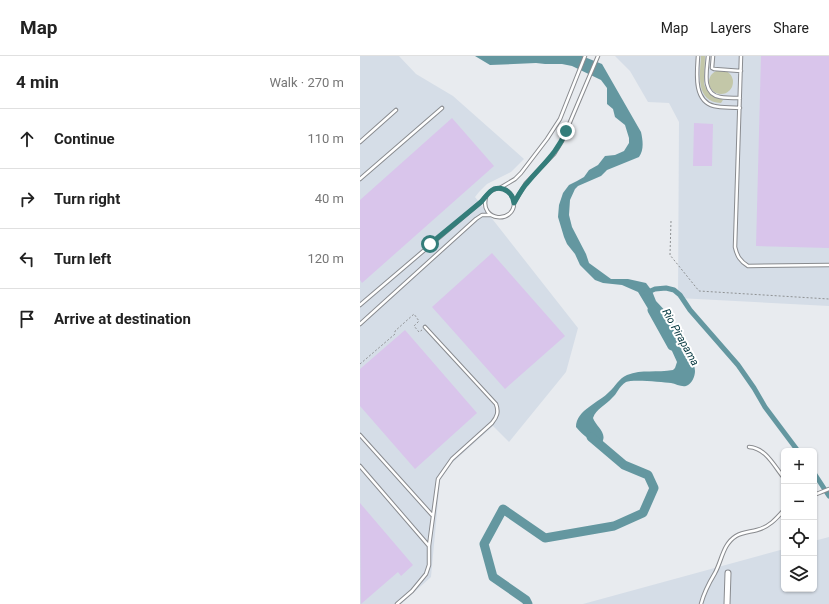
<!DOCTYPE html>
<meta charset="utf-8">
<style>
:root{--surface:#fff;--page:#f6f6f6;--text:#222;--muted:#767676;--line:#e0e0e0}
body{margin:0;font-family:Roboto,sans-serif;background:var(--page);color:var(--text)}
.controls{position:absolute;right:12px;bottom:12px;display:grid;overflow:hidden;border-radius:6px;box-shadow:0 1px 3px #0004}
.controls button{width:36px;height:36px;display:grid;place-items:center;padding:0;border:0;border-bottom:1px solid var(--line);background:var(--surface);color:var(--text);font:20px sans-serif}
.stop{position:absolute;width:12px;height:12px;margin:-9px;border:3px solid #347d7a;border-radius:50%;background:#fff}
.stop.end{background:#347d7a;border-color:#fff;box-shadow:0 1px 4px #0008}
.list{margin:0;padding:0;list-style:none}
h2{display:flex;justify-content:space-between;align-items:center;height:52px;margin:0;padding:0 16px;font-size:17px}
h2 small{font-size:13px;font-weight:400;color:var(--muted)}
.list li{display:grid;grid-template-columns:26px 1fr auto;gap:12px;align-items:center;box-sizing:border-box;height:60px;padding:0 16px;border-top:1px solid var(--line)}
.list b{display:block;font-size:15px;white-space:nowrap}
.list em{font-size:13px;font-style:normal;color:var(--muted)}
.icon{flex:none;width:22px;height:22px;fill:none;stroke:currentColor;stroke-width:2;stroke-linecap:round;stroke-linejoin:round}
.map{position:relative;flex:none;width:469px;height:548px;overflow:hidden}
header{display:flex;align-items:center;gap:24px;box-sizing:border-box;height:56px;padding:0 20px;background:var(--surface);border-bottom:1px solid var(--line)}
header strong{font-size:19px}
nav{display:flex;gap:22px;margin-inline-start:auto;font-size:14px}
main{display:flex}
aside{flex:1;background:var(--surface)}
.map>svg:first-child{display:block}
.built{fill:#d5dde7}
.green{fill:#c3c7a8}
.water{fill:#6497a0}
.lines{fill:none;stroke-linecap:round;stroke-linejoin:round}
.canal{stroke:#6497a0;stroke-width:5}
.river{stroke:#6497a0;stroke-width:9}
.building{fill:#d9c5eb}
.service-casing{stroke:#898b8f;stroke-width:4.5}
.minor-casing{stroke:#898b8f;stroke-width:7}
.path{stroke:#8f9294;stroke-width:1;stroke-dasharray:2 2;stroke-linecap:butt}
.service{stroke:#fff;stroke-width:2.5}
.minor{stroke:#fff;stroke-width:5}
.route{stroke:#347d7a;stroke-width:5}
.labels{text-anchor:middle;stroke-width:4;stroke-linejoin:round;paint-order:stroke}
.water-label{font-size:11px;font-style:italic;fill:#00343c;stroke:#fff}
</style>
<header>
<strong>Map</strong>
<nav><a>Map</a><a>Layers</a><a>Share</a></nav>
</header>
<main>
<aside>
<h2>4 min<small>Walk · 270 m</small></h2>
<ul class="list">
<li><svg class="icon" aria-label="ahead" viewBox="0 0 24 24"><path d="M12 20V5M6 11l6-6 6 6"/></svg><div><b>Continue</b></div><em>110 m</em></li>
<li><svg class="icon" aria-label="right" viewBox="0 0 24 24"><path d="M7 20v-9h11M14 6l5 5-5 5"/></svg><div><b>Turn right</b></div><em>40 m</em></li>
<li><svg class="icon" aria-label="left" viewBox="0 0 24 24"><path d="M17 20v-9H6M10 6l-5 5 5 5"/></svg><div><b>Turn left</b></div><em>120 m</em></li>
<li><svg class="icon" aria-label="arrive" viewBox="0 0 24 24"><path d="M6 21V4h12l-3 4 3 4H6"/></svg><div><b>Arrive at destination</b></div></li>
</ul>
</aside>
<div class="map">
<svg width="469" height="548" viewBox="0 0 469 548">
<rect width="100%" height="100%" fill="#e8ebef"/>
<!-- built -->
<path class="built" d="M0,0H39L56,18L93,40L164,103L151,116L127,128L119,136L115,141L218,272L206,316L149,386L133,370L92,407L80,424L71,521L41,548H0Z
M255,0H469V250L318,242L319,66L309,47L288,46L270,15Z
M469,481V548H223L424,493V533H454V485Z"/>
<!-- green -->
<path class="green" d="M341,0H345L344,28C348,38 354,40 363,44L361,47C335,46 340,18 341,0Z
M349 26a12 12 0 1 1 24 0a12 12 0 1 1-24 0Z"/>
<!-- water -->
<path class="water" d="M115,0H222L242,8L281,76C283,85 284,94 279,101L247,114L241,120L218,130L215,133L210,144L209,159L212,171L226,198L229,207L251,223H268L286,227L292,235L296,245L310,260L315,274L322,278C323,283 323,288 325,293C328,301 335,307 335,315C335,320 332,328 326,330C321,331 316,328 311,327C303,326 272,323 266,326C259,330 257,338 252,342C246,349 236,353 233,362C236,371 250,378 240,389C230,385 223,379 216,371C216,354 240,346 249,336C255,331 259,322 267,319C282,313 297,317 313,314L315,312L317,306L307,284L306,275L304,268L293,261L278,236L262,229L243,227L235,224L220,209L215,198L207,188L204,181L198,161L199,149L203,137L209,129L217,125L224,121L229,114L238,109L245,100L255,99L264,95L269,87V82L265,69L255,61L253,53L247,48V32L241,24L212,10L202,8H185L176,7L130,9Z"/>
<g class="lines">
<!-- canal -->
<path class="canal" d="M286,237L295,233L306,232L314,234L320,239L330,254L378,309L394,332L405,351L438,395
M454,417L469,440"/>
<!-- river -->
<path class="river" d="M292,254L312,290
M168,548L166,544L133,521L124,488L143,453L185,482L254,470L283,457L294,432L288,419L264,409L231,381"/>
</g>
<!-- building -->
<path class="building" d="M401,0H469V192L396,190Z
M92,62L134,110L2,227L0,224V144Z
M334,67L353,68L352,110H333Z
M132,197L205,280L145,333L72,251Z
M45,274L117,357L55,413L0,350V313Z
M0,447L53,509L41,520L38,516L1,548Z"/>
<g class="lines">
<defs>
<path id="service" d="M338,0C337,16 333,45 354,50C362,52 371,51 380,52
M348,0C347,14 341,38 360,41C366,42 374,42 380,42
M353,0L352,12L354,13L381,15
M381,0L375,191C377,200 380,205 388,210L469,209
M0,86L36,54
M0,123L82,52
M140,132L155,123L161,117L187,83L200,63L225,0
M154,147L166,127L194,98L202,85L238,0
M0,249L122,145C126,141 128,136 133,134C142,129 153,136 154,146C155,168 119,166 126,141
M0,268L116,163L122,159H131
M0,379L72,459
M389,391C406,392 414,410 424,422
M0,410L69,490
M454,439L469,433
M37,548L52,535L66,518L69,509V490L78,423L92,403L132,367C137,361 139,356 136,348L65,271
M341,548C344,536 349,527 355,517C362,504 363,488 376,480C383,476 390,476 397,474C409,471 416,463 424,454"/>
<path id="minor" d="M367,548L368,517"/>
</defs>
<!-- service casing -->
<use href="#service" class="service-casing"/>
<!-- minor casing -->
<use href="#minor" class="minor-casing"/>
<!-- path -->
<path class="path" d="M311,165L310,199L339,235L469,243
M0,308L35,278V275L54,258L59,265L54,270L59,276L62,274"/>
<!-- service -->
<use href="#service" class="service"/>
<!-- minor -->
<use href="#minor" class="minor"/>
</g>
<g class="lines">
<!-- route -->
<path class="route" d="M70,188C87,174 104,160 121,146C125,142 129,135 134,133C145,130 153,138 154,147C158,140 162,132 168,126C182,109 198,96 206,75"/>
</g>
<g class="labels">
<!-- water labels -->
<g class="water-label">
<text transform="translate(321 281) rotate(61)" y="4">Rio Pirapama</text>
</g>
</g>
</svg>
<div class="controls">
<button>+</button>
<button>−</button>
<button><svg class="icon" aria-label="locate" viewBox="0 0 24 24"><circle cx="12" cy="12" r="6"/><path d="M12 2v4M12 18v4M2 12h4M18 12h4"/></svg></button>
<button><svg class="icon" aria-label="layers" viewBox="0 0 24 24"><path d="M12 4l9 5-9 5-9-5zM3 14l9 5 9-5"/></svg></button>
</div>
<div class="stop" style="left:70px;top:188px"></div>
<div class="stop end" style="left:206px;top:75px"></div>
</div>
</main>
